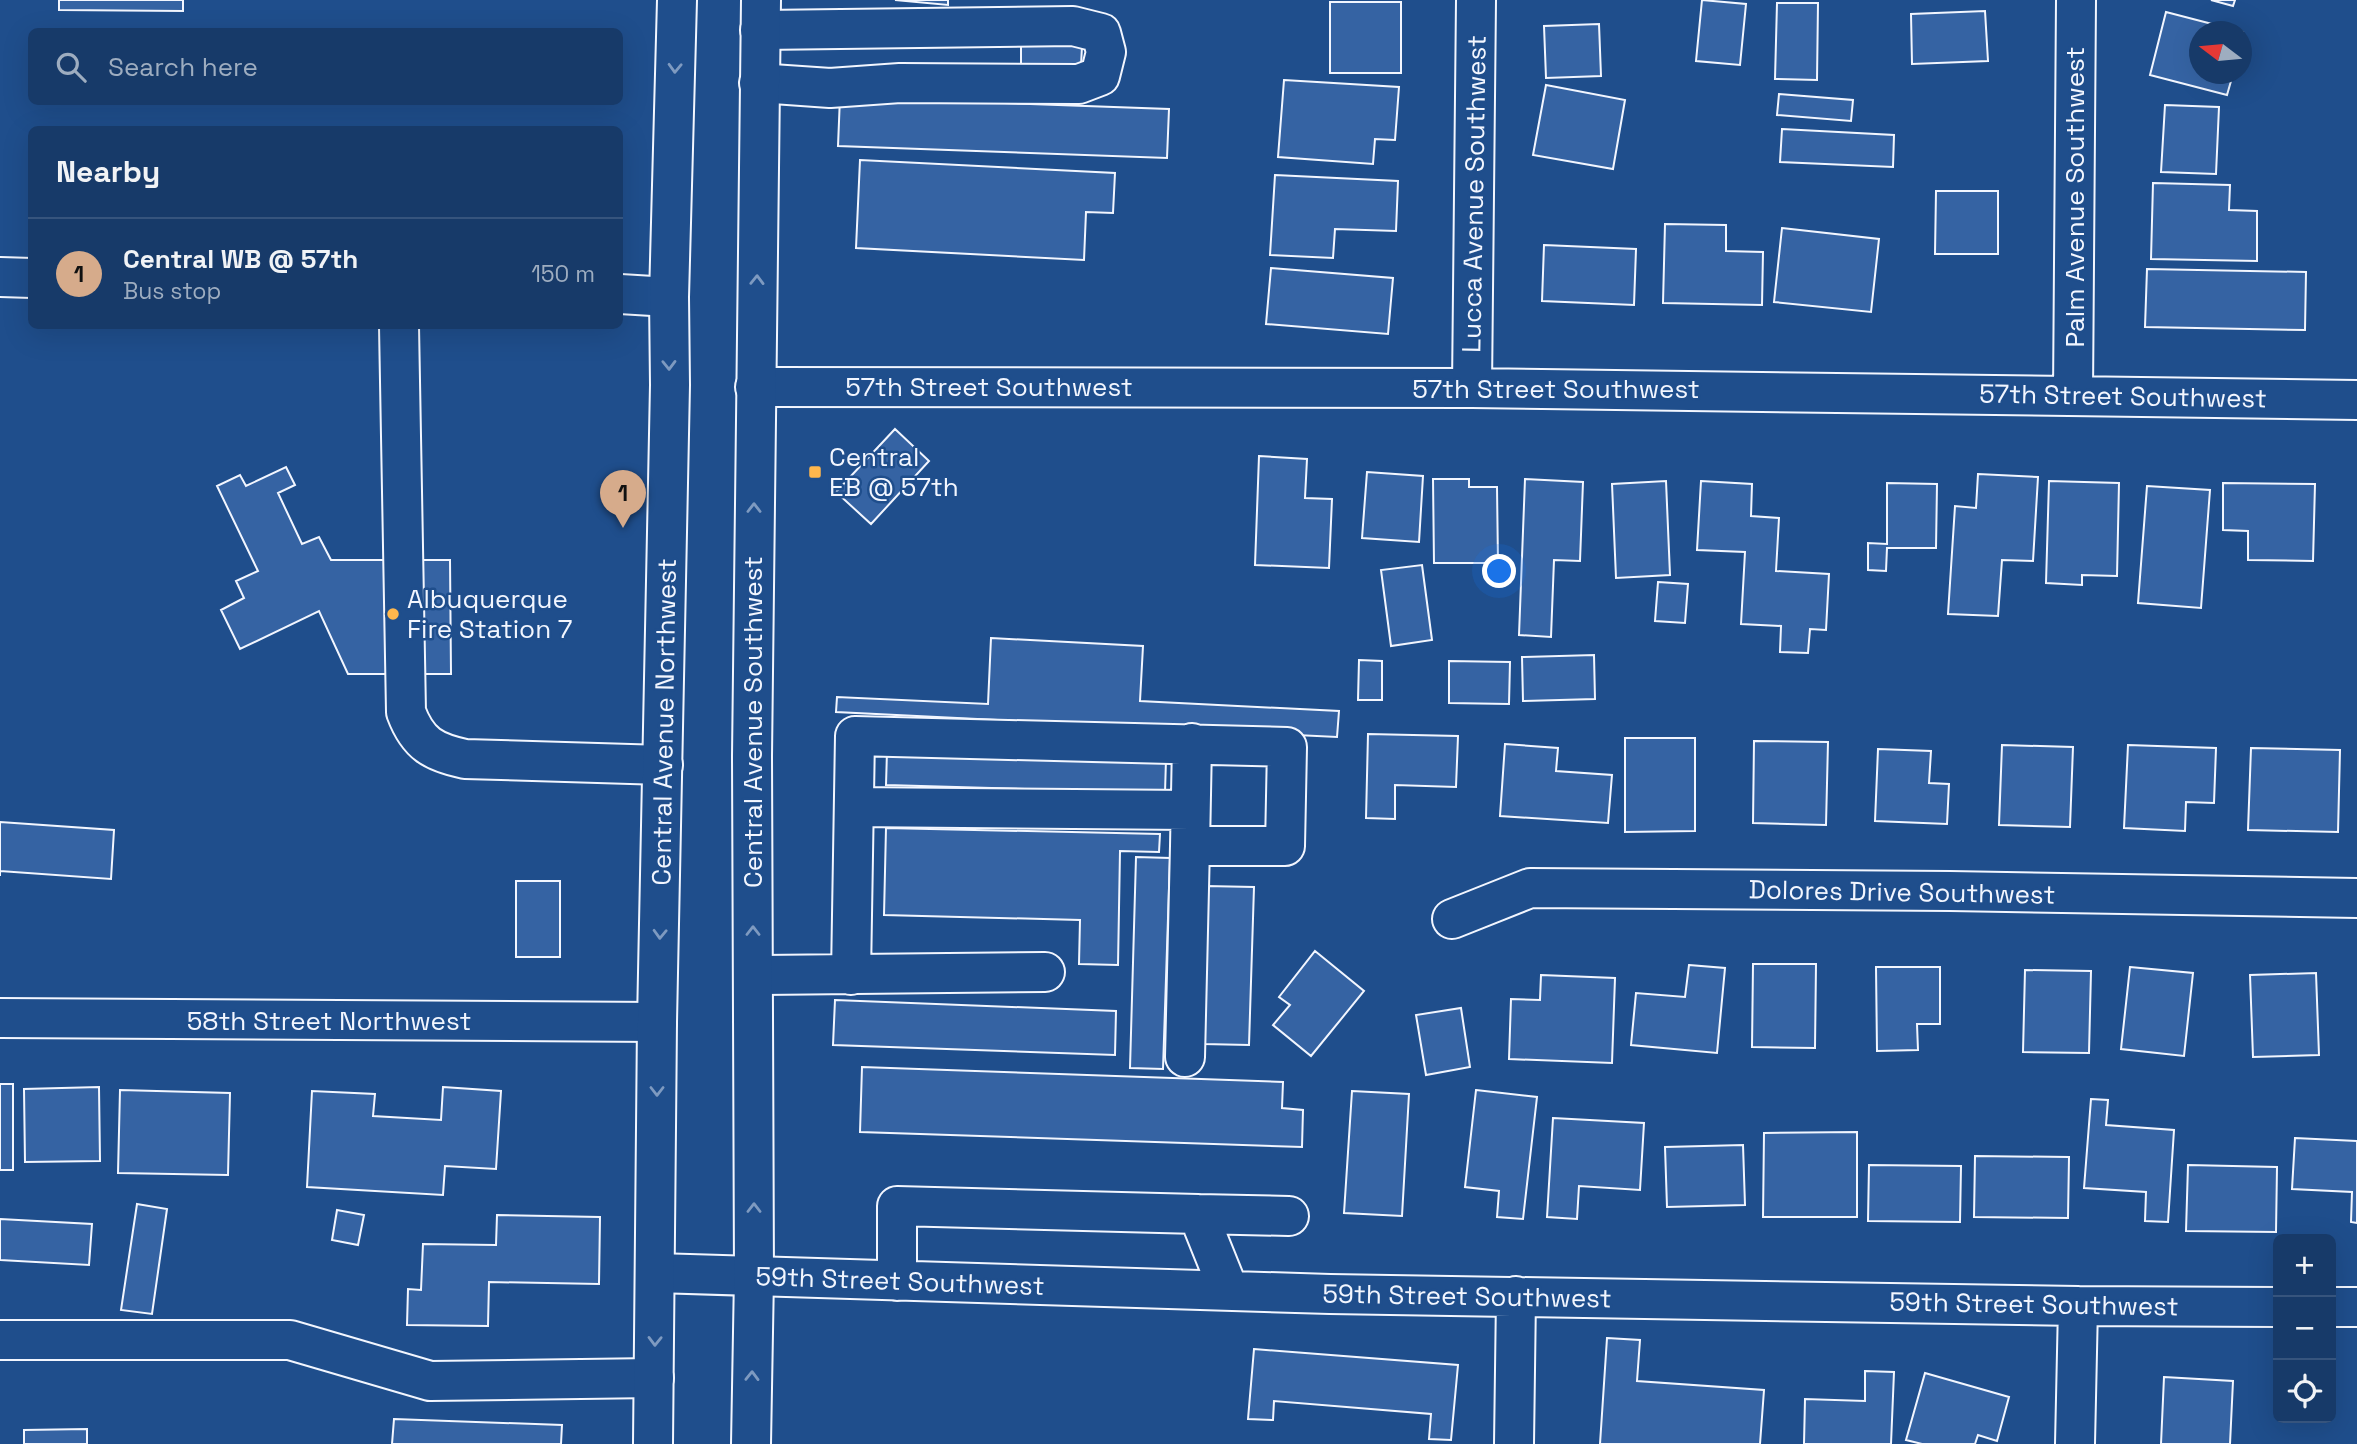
<!DOCTYPE html>
<meta charset="utf-8">
<style>
:root{--surface:#173a69;--page:#20416f;--text:#f1f3f6;--muted:#9eadc0;--line:#36547d;--accent:#d6ab8b}
body{margin:0;font-family:"Space Grotesk",sans-serif;background:var(--page);color:var(--text)}
.controls{position:absolute;right:21px;bottom:21px;display:grid;overflow:hidden;border-radius:10px;box-shadow:0 7px 28px #0002}
.controls button{width:63px;height:63px;display:grid;place-items:center;padding:0;border:0;border-bottom:2px solid var(--line);background:var(--surface);color:var(--text);font:35px sans-serif}
.compass{position:absolute;left:2189px;top:21px;width:63px;height:63px;border-radius:50%;background:var(--surface);box-shadow:0 7px 28px #0002;rotate:286deg}
.you{position:absolute;left:1500px;top:572px;width:24px;height:24px;margin:-18px;border:5px solid #fff;border-radius:50%;background:#1a73e8;box-shadow:0 0 0 10px #1a73e833}
.badge{display:grid;place-items:center;width:46px;height:46px;border-radius:50%;background:var(--accent);color:#111;font-size:23px;font-weight:700}
.pin{position:absolute;translate:-50% -58px;filter:drop-shadow(0 2px 4px #0008)}
.pin::after{content:'';position:absolute;top:37px;width:24px;height:21px;background:inherit;clip-path:polygon(0 0,100% 0,50% 100%)}
.list{margin:0;padding:0;list-style:none}
h2{display:flex;justify-content:space-between;align-items:center;height:91px;margin:0;padding:0 28px;font-size:30px}
h2 small{font-size:23px;font-weight:400;color:var(--muted)}
.list li{display:grid;grid-template-columns:46px 1fr auto;gap:21px;align-items:center;box-sizing:border-box;height:112px;padding:0 28px;border-top:2px solid var(--line)}
.list b{display:block;font-size:26px;white-space:nowrap}
.list p{margin:0;font-size:23px;white-space:nowrap;color:var(--muted)}
.list em{font-size:23px;font-style:normal;color:var(--muted)}
.icon{flex:none;width:38px;height:38px;fill:none;stroke:currentColor;stroke-width:2;stroke-linecap:round;stroke-linejoin:round}
.map{position:relative;flex:none;width:2357px;height:1444px;overflow:hidden}
.search{position:absolute;background:var(--surface);box-shadow:0 7px 28px #0002;left:28px;top:28px;width:595px;height:77px;display:flex;align-items:center;gap:18px;box-sizing:border-box;padding:0 24px;border-radius:10px;color:var(--muted);font-size:26px}
.panel{position:absolute;background:var(--surface);box-shadow:0 7px 28px #0002;left:28px;top:126px;width:595px;height:203px;border-radius:10px}
.map>svg:first-child{display:block}
.building{fill:#3563a3;stroke:#f2f6ff;stroke-width:2}
.lines{fill:none;stroke-linecap:round;stroke-linejoin:round}
.minor-casing{stroke:#f2f6ff;stroke-width:42}
.major-casing{stroke:#f2f6ff;stroke-width:42}
.minor{stroke:#1f4e8c;stroke-width:38}
.major{stroke:#1f4e8c;stroke-width:38}
.oneway{stroke:#7e9ac0}
.poi-dot{fill:#ffb74d;stroke:#1f4e8c;stroke-width:2.5}
.labels{text-anchor:middle;stroke-width:5;stroke-linejoin:round;paint-order:stroke}
.street-label{font-size:26px;fill:#f2f6ff;stroke:#1f4e8c}
.poi-label{font-size:26px;fill:#f2f6ff;stroke:#1f4e8c;text-anchor:start}
</style>
<div class="map">
<svg width="2357" height="1444" viewBox="0 0 2357 1444">
<rect width="100%" height="100%" fill="#1f4e8c"/>
<!-- building -->
<path class="building" d="M59,0H183V11L59,10Z
M895,0H948V5Z
M1702,0L1746,4L1740,65L1696,61Z
M2211,0H2235L2233,6Z
M1330,2H1401V73H1330Z
M1777,3H1818L1817,80L1775,79Z
M1985,11L1988,61L1912,64L1911,14Z
M2166,12L2243,32L2242,39V32H2200V74H2233L2227,95L2150,75Z
M1599,24L1601,76L1546,78L1544,26Z
M1021,45L1082,46L1081,66L1021,65Z
M1284,80L1399,87L1395,140L1375,139L1373,164L1278,157Z
M1546,85L1625,100L1613,169L1533,155Z
M1779,94L1853,100L1851,121L1777,115Z
M840,97L1169,109L1167,158L838,146Z
M2165,105L2219,107L2216,174L2161,172Z
M1782,129L1894,135L1893,167L1780,162Z
M860,160L1115,173L1113,213L1086,212L1084,260L856,248Z
M1275,175L1398,181L1396,231L1335,229L1333,258L1270,255Z
M2153,183L2230,185L2229,210L2257,211V261L2151,259Z
M1936,191H1998V254H1935Z
M1665,224L1726,225V251L1763,252L1762,305L1663,303Z
M1782,228L1879,239L1871,312L1774,302Z
M1544,245L1636,249L1634,305L1542,301Z
M1271,268L1393,278L1388,334L1266,324Z
M2147,269L2306,272L2305,330L2145,327Z
M895,429L929,461L871,524L836,492Z
M1259,456L1307,459L1305,498L1332,499L1329,568L1255,565Z
M286,467L295,485L278,493L302,544L319,537L331,560H450L451,674H348L319,611L240,649L221,610L244,598L236,581L258,571L217,486L240,475L246,486Z
M1367,472L1423,476L1419,542L1362,538Z
M1978,474L2038,477L2033,561L2002,560L1998,616L1948,614L1955,506L1976,508Z
M1433,479H1469V487H1497L1498,563H1434Z
M1525,479L1583,482L1580,561L1554,560L1551,637L1519,635Z
M1666,481L1670,575L1616,578L1612,484Z
M1701,481L1752,484L1751,516L1779,518L1776,571L1829,574L1826,630L1810,629L1808,653L1780,652L1781,626L1741,624L1745,552L1697,550Z
M2049,481L2119,483L2117,576L2082,575V585L2046,583Z
M1887,483L1937,484L1936,548H1887L1886,571L1868,570V543L1887,544Z
M2223,483L2315,484L2313,561L2248,560V531L2223,530Z
M2147,486L2210,490L2201,608L2138,603Z
M1422,565L1432,640L1391,646L1381,570Z
M1658,582L1688,584L1685,623L1655,621Z
M991,638L1143,646L1140,701L1339,711L1337,737L836,712L837,697L988,704Z
M1594,655L1595,699L1523,701L1522,657Z
M1359,660L1382,661V700H1358Z
M1449,661L1510,662L1509,704L1449,703Z
M1368,734L1458,736L1456,787L1395,785V819L1366,818Z
M1625,738H1695V831L1625,832Z
M1754,741L1828,742L1826,825L1753,823Z
M1505,744L1558,748L1556,771L1612,775L1608,823L1500,816Z
M2002,745L2073,747L2070,827L1999,825Z
M2128,745L2216,748L2214,803L2186,802L2185,831L2124,828Z
M2251,748L2340,750L2338,832L2248,830Z
M1878,749L1931,751L1929,783L1949,784L1947,824L1875,821Z
M887,751L1166,759L1165,793L886,785Z
M0,822L114,830L111,879L0,871V876Z
M886,828L1160,834L1159,852L1120,851L1118,965L1079,964L1080,920L884,915Z
M1136,857L1170,858L1163,1069L1130,1068Z
M516,881H560V957H516Z
M1206,886L1254,887L1249,1045L1203,1044Z
M1315,951L1364,991L1311,1056L1273,1025L1290,1005L1279,997Z
M1753,964H1816L1815,1048L1752,1047Z
M1689,965L1725,968L1717,1053L1631,1045L1636,993L1685,997Z
M1876,967H1940V1024H1917L1918,1050L1877,1051Z
M2130,967L2193,973L2184,1056L2121,1049Z
M2025,970L2091,971L2089,1053L2023,1052Z
M2316,973L2319,1055L2253,1057L2250,975Z
M1541,975L1615,978L1612,1063L1509,1059L1511,999L1540,1000Z
M835,1000L1116,1011L1115,1055L833,1045Z
M1461,1008L1470,1067L1426,1075L1416,1015Z
M862,1067L1283,1082L1282,1108L1303,1110L1302,1147L860,1132Z
M0,1084H13V1170H0Z
M99,1087L100,1161L25,1162L24,1089Z
M443,1087L501,1091L496,1169L445,1166L443,1195L307,1187L312,1091L375,1094L373,1116L441,1120Z
M120,1090L230,1093L228,1175L118,1173Z
M1476,1090L1537,1097L1523,1219L1497,1217L1499,1191L1465,1187Z
M1352,1091L1409,1094L1402,1216L1344,1213Z
M2091,1099L2108,1100L2106,1125L2174,1130L2168,1222L2145,1221L2146,1192L2084,1188Z
M1553,1118L1644,1123L1640,1190L1579,1186L1577,1219L1547,1217Z
M1857,1132V1217H1763L1764,1133Z
M2295,1138L2357,1141V1223L2351,1222L2352,1192L2292,1189Z
M1743,1145L1745,1205L1667,1207L1665,1147Z
M1975,1156L2069,1157L2068,1218L1974,1217Z
M1869,1165L1961,1166L1960,1222L1868,1221Z
M2188,1165L2277,1167L2276,1232L2186,1231Z
M137,1204L167,1209L152,1314L121,1310Z
M337,1210L364,1215L358,1245L332,1240Z
M497,1215L600,1217L599,1284L489,1282L488,1326L407,1325L408,1289L421,1290L423,1244L496,1245Z
M0,1219L92,1224L89,1265L0,1260Z
M1607,1338L1640,1340L1637,1381L1764,1390L1760,1444H1600Z
M1254,1349L1458,1365L1451,1440L1429,1439L1431,1414L1274,1401L1273,1420L1248,1419Z
M1865,1371L1894,1372L1891,1444H1804L1805,1399L1865,1401Z
M1925,1373L2009,1397L1997,1441L1978,1435L1975,1444H1922L1906,1440Z
M2164,1377L2233,1381L2230,1444H2161Z
M394,1419L562,1425L561,1444H392Z
M87,1429V1444H24V1430Z"/>
<g class="lines">
<defs>
<path id="minor" d="M759,83L830,88L900,83L1079,84L1100,76L1106,52L1101,33L1073,26L760,30
M0,277L32,278
M620,294L669,297
M399,326L406,712C418,744 433,752 465,759L663,765
M755,387L1472,388L2357,400
M1472,388L1476,0
M2073,394L2076,0
M854,807L1190,810
M1452,919L1530,888L1950,891L2357,898
M753,975L1045,972
M851,975L855,736L1287,747L1285,846H1190L1192,743
M0,1018L657,1022
M1185,1057L1190,846
M1198,1214L1289,1216
M656,1273L1330,1294L2078,1306L2278,1307
M897,1281V1206L1198,1214L1229,1291
M2331,1307H2357
M0,1340H290L430,1381L654,1378
M1514,1444L1516,1296
M2075,1444L2078,1306"/>
<path id="major" d="M653,1444L657,1022L670,385L669,297L677,0
M751,1444L754,1276L752,756L761,0"/>
</defs>
<!-- minor casing -->
<use href="#minor" class="minor-casing"/>
<!-- major casing -->
<use href="#major" class="major-casing"/>
<!-- minor -->
<use href="#minor" class="minor"/>
<!-- major -->
<use href="#major" class="major"/>
</g>
<!-- one-way arrows -->
<defs><path id="oneway-chevron" d="M-2-3.5L2.5 0L-2 3.5" fill="none" stroke-width="1.6" stroke-linecap="round" stroke-linejoin="round" transform="scale(1.75)"/></defs>
<g class="oneway">
<use href="#oneway-chevron" transform="translate(675 68) rotate(92)"/>
<use href="#oneway-chevron" transform="translate(757 280) rotate(-89)"/>
<use href="#oneway-chevron" transform="translate(669 365) rotate(89)"/>
<use href="#oneway-chevron" transform="translate(754 508) rotate(-90)"/>
<use href="#oneway-chevron" transform="translate(753 931) rotate(-90)"/>
<use href="#oneway-chevron" transform="translate(660 934) rotate(92)"/>
<use href="#oneway-chevron" transform="translate(657 1091) rotate(90)"/>
<use href="#oneway-chevron" transform="translate(754 1208) rotate(-90)"/>
<use href="#oneway-chevron" transform="translate(655 1341) rotate(91)"/>
<use href="#oneway-chevron" transform="translate(752 1376) rotate(-89)"/>
</g>
<!-- markers -->
<g class="poi-dot">
<rect x="808" y="465" width="14" height="14" rx="3.5"/>
<circle cx="393" cy="614" r="7"/>
</g>
<g class="labels">
<!-- street labels -->
<g class="street-label">
<text transform="translate(1474 194) rotate(-89)" y="9">Lucca Avenue Southwest</text>
<text transform="translate(2075 197) rotate(-90)" y="9">Palm Avenue Southwest</text>
<text x="989" y="396">57th Street Southwest</text>
<text x="1556" y="398">57th Street Southwest</text>
<text transform="translate(2123 396) rotate(1)" y="9">57th Street Southwest</text>
<text transform="translate(664 722) rotate(-89)" y="9">Central Avenue Northwest</text>
<text transform="translate(753 722) rotate(-90)" y="9">Central Avenue Southwest</text>
<text transform="translate(1902 892) rotate(1)" y="9">Dolores Drive Southwest</text>
<text x="329" y="1030">58th Street Northwest</text>
<text transform="translate(900 1281) rotate(2)" y="9">59th Street Southwest</text>
<text transform="translate(1467 1296) rotate(1)" y="9">59th Street Southwest</text>
<text transform="translate(2034 1304) rotate(1)" y="9">59th Street Southwest</text>
</g>
<!-- poi labels -->
<g class="poi-label">
<text x="829" y="466">Central<tspan x="829" dy="30">EB @ 57th</tspan></text>
<text x="407" y="608">Albuquerque<tspan x="407" dy="30">Fire Station 7</tspan></text>
</g>
</g>
</svg>
<div class="controls">
<button>+</button>
<button>−</button>
<button><svg class="icon" aria-label="locate" viewBox="0 0 24 24"><circle cx="12" cy="12" r="6"/><path d="M12 2v4M12 18v4M2 12h4M18 12h4"/></svg></button>
</div>
<svg class="compass" viewBox="-18 -18 36 36"><path d="M0-13l5 13h-10z" fill="#e53935"/><path d="M0 13l5-13h-10z" fill="#9eadc0"/></svg>
<div class="you"></div>
<div class="pin badge" style="left:623px;top:528px">1</div>
<div class="search"><svg class="icon" aria-label="search" viewBox="0 0 24 24"><circle cx="10" cy="10" r="6"/><path d="M15 15l6 6"/></svg>Search here</div>
<section class="panel">
<h2>Nearby<small></small></h2>
<ul class="list">
<li><span class="badge">1</span><div><b>Central WB @ 57th</b><p>Bus stop</p></div><em>150 m</em></li>
</ul>
</section>
</div>
